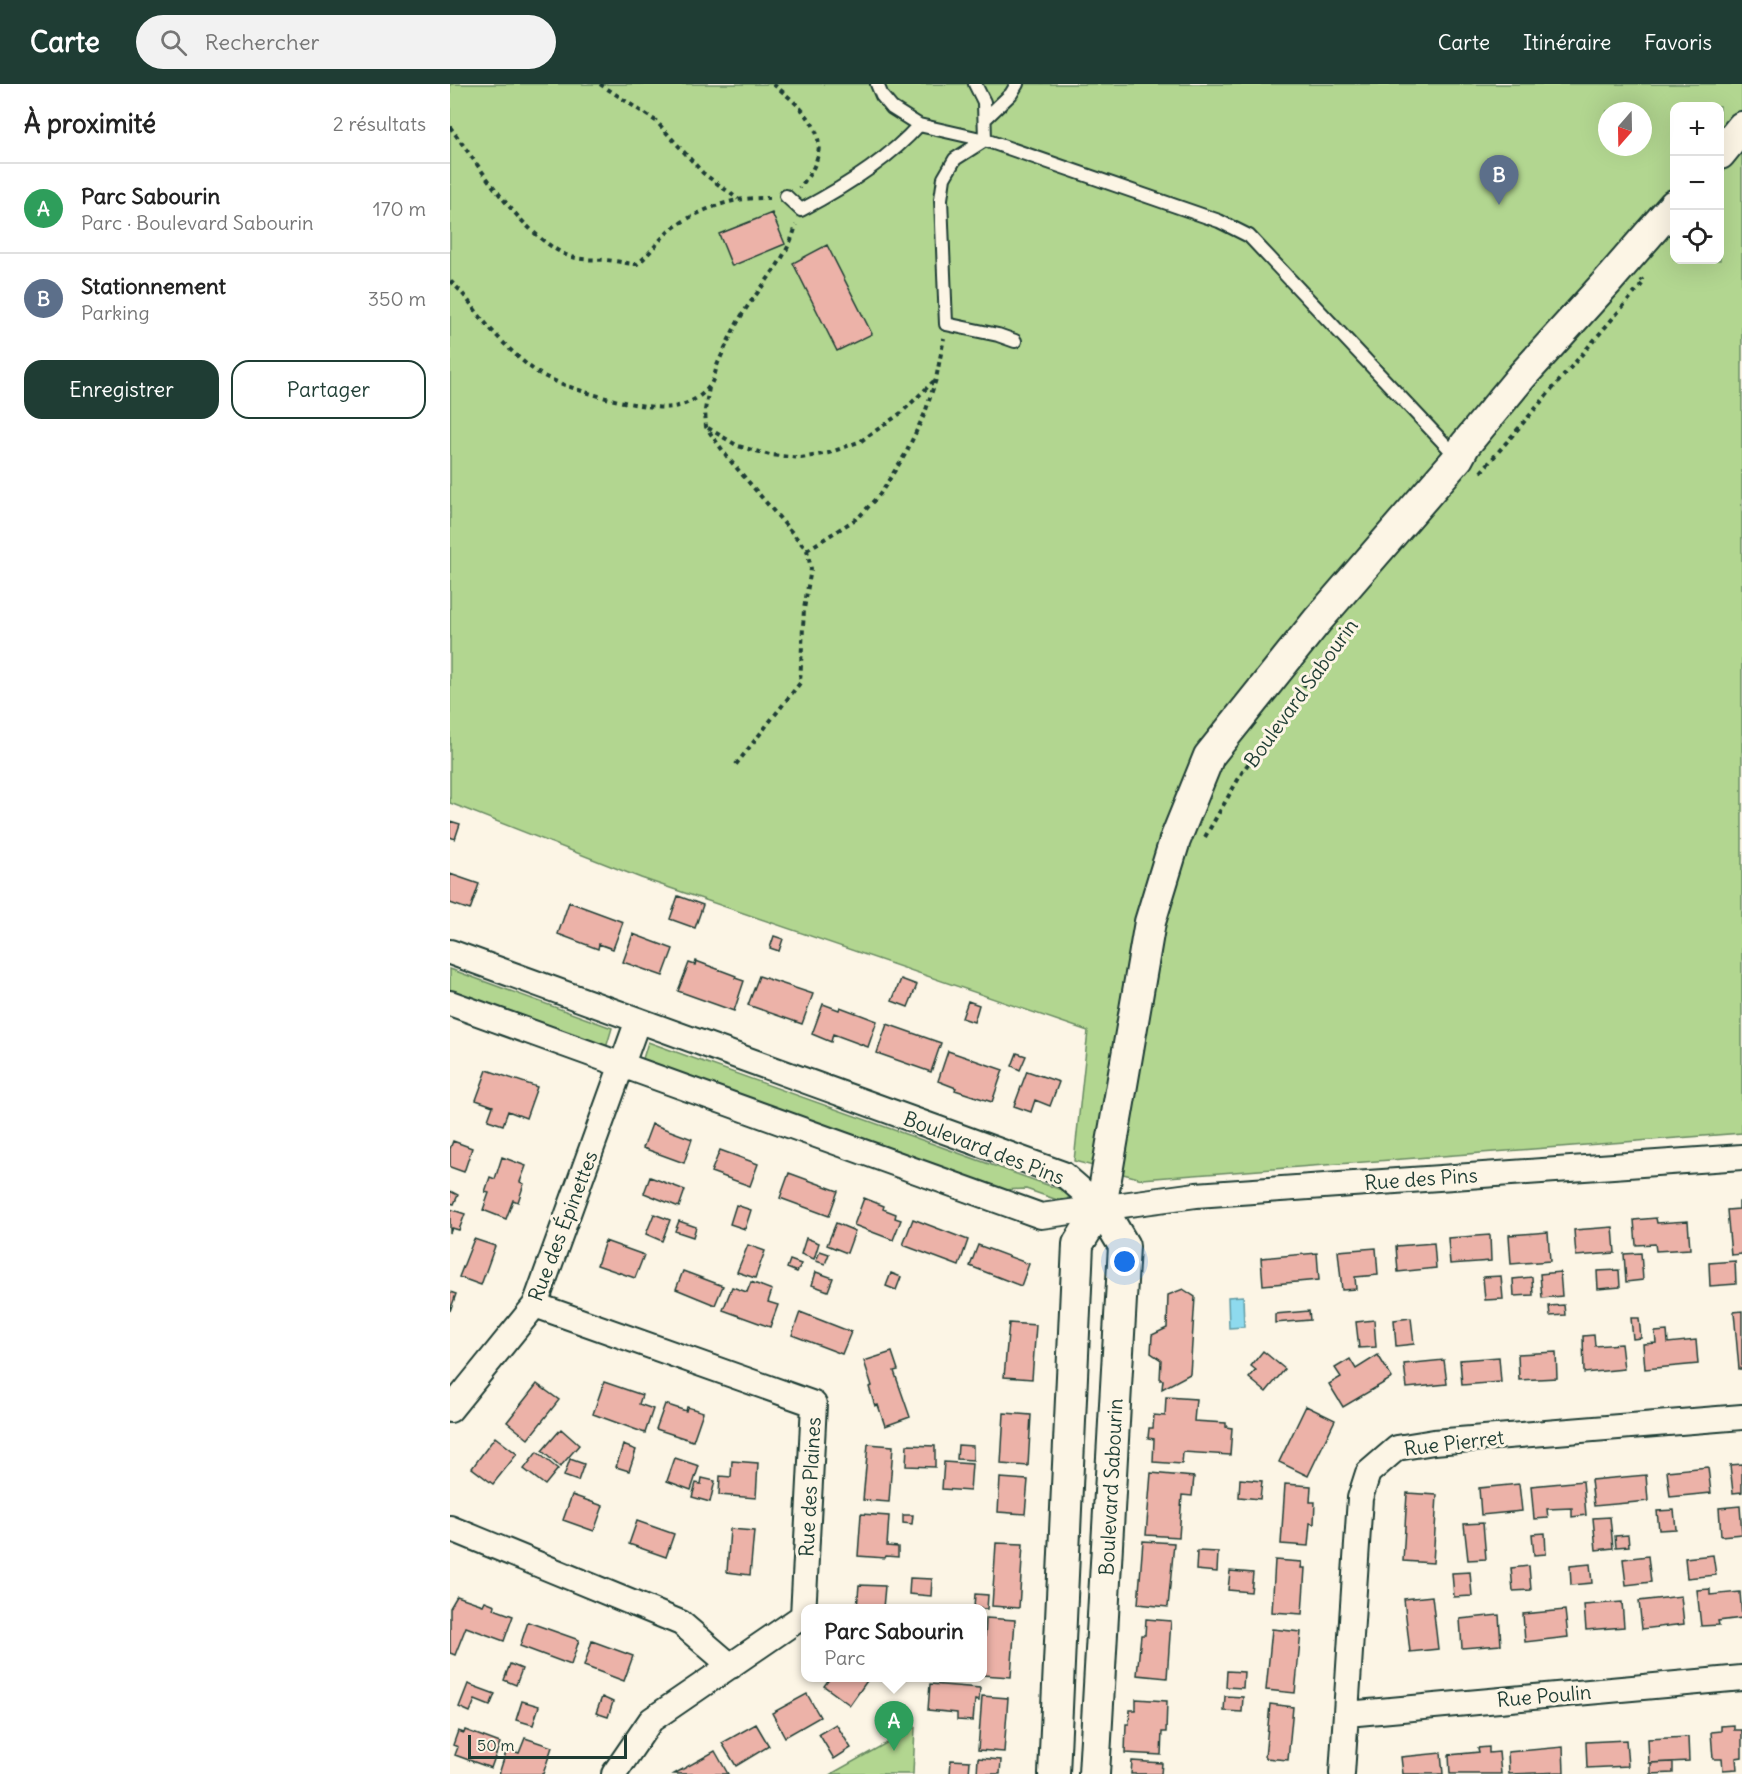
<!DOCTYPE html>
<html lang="fr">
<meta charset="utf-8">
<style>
:root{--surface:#fff;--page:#f2f2f2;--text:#222;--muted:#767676;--line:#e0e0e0;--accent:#1f3d34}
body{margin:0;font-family:Delius,sans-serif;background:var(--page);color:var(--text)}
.controls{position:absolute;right:18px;top:18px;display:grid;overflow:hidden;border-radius:12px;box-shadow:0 6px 24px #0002}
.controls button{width:54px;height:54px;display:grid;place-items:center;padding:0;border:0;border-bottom:2px solid var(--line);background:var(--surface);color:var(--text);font:30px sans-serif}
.compass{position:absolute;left:1148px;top:18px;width:54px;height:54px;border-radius:50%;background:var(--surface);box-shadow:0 6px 24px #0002;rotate:200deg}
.scale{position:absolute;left:18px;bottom:15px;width:159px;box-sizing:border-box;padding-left:6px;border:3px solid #1f3d34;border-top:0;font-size:16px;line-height:21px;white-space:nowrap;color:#1f3d34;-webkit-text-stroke:4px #fcf5e5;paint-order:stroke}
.you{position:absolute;left:675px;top:1178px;width:21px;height:21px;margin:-15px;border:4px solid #fff;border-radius:50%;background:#1a73e8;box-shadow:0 0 0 9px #1a73e833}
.badge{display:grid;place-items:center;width:39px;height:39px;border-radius:50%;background:var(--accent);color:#fff;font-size:20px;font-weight:700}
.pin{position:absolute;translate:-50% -50px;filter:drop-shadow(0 2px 3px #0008)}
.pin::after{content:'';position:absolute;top:32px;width:21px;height:18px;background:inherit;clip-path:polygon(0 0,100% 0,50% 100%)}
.popup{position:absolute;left:351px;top:1520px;width:186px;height:78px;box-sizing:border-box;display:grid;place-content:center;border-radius:12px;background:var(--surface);filter:drop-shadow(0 2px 4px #0005);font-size:20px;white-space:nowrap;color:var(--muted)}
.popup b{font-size:22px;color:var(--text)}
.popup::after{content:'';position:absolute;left:50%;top:100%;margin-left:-12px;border:12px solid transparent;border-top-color:var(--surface)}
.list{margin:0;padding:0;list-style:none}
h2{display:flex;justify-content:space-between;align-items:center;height:78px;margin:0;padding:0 24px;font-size:26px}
h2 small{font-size:20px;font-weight:400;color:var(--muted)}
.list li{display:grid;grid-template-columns:39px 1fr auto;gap:18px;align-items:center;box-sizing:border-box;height:90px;padding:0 24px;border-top:2px solid var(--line)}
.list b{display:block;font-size:22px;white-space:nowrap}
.list p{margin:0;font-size:20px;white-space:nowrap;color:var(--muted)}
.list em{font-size:20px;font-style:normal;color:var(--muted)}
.actions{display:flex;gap:12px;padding:18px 24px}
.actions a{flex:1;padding:14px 0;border:2px solid var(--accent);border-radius:18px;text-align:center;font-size:21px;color:var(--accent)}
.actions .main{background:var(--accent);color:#fff}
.icon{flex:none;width:33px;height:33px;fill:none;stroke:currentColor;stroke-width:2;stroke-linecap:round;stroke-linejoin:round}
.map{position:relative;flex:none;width:1292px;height:1690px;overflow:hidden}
header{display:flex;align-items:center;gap:36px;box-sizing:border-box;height:84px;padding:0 30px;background:var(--accent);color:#fff}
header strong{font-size:28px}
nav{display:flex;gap:33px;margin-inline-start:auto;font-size:21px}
.search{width:420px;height:54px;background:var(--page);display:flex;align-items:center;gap:15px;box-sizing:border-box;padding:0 21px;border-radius:33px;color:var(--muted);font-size:22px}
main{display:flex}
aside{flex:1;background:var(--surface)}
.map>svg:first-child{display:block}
.green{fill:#b2d690;stroke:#688a62;stroke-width:1.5;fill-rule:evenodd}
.water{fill:#8edaee;stroke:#629ba4;stroke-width:1.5}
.building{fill:#ecb2a8;stroke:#1f3d34;stroke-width:1.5}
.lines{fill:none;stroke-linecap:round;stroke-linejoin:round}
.service-casing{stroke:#1f3d34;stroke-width:16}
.minor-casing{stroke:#1f3d34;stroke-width:28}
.tertiary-casing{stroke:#1f3d34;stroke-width:34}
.path{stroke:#1f3d34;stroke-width:4;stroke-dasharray:4.5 4.5;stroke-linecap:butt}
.service{stroke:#fcf5e5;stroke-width:12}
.minor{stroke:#fcf5e5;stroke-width:24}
.tertiary{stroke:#fcf5e5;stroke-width:30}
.labels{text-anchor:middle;stroke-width:6;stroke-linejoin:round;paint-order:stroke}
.street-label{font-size:20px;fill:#1f3d34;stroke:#fcf5e5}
</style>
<header>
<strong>Carte</strong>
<div class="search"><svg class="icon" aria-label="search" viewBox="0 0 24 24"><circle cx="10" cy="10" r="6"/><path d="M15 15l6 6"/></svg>Rechercher</div>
<nav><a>Carte</a><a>Itinéraire</a><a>Favoris</a></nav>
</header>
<main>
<aside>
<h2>À proximité<small>2 résultats</small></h2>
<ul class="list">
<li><span class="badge" style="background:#2e9e5b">A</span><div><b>Parc Sabourin</b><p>Parc · Boulevard Sabourin</p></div><em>170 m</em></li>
<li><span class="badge" style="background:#5c6f8a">B</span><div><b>Stationnement</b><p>Parking</p></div><em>350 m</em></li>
</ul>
<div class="actions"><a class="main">Enregistrer</a><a>Partager</a></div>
</aside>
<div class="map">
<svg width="1292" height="1690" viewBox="0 0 1292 1690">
<rect width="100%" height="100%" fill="#fcf5e5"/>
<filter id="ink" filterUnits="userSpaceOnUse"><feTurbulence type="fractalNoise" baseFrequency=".0167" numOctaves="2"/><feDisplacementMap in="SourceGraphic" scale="12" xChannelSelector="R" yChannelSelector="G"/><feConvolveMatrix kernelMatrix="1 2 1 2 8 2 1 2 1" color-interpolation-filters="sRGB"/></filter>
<g filter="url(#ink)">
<!-- green -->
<path class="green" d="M0,0H1292V1049L692,1095L624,1077L638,947L191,794L0,719ZM1224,22H1270V176H1224ZM1157,27H1193V63H1157Z
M0,885L162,944L156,964L0,908Z
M198,958L620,1109L616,1119L576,1105L549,1106L192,978Z
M465,1643L463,1690H381Z"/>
<!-- water -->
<path class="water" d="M793,1212L794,1243L779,1244L778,1213Z"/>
<!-- building -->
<path class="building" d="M322,129L335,160L282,182L269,150Z
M377,161L422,250L387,267L343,179Z
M0,737L10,740L5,755L0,753Z
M0,790L29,800L20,826L0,819Z
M228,812L253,821L245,844L220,835Z
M119,818L173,838L163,865L149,860L148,865L108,850Z
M183,850L223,865L213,892L173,878Z
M324,852L333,855L329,867L320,864Z
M246,877L286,892L285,894L294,897L284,927L228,907L239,879L245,881Z
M309,892L363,910L352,940L298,921Z
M451,895L467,901L458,923L442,917Z
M518,917L529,921L524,938L512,934Z
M373,920L389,926L390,923L427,937L418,963L383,950L381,958L362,950Z
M437,940L491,959L481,988L427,969Z
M498,967L553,986L542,1018L505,1006L506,1004L488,997Z
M567,969L576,972L570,986L562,982Z
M37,986L87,1003L76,1034L58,1027L53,1041L38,1036L43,1022L26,1016Z
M577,987L609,998L600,1022L585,1016L581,1028L564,1022Z
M202,1040L242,1055L234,1079L193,1064Z
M3,1057L22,1064L14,1088L0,1083V1065Z
M270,1066L308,1080L300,1102L261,1088Z
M52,1073L76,1082L70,1098L74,1100L68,1118L63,1116L56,1135L33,1126L39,1109L35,1108L40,1093L45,1095Z
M339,1089L388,1107L379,1132L330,1114Z
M200,1093L235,1106L229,1123L194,1109Z
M0,1107L8,1111L4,1120L0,1119Z
M414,1114L434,1122L433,1125L446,1130L445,1134L451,1136L443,1156L404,1141Z
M1289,1118H1292V1170L1281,1171L1277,1126L1289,1125Z
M286,1121L301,1126L295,1145L280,1140Z
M0,1125L15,1130L9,1146L2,1144L0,1149Z
M204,1130L220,1136L212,1157L196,1150Z
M1206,1134L1207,1139L1238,1137L1240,1165L1206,1167L1205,1160L1186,1161L1184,1136Z
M463,1135L518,1156L509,1182L453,1161Z
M229,1137L246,1143L243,1153L225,1147Z
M386,1139L405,1147L397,1169L377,1161Z
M1163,1143L1165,1169L1126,1172L1124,1146Z
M1098,1148L1100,1177L1061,1180L1059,1151Z
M1040,1151L1041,1177L1000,1180L998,1154Z
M356,1154L369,1159L364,1175L351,1170Z
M24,1155L45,1162L31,1201L9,1193Z
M155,1157L194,1171L185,1194L147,1181Z
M984,1159L986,1184L948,1188L946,1162Z
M298,1161L315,1167L305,1194L287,1188Z
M528,1161L579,1180L571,1202L520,1182Z
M926,1164L928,1191L905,1193L906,1205L892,1206L888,1167Z
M370,1167L379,1170L375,1180L366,1177Z
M867,1169L869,1196L813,1201L811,1174Z
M1191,1169L1193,1196L1176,1198L1174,1170Z
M340,1176L351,1180L347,1188L337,1184Z
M1285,1177L1286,1200L1260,1202L1259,1179Z
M1169,1186L1170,1203L1148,1205L1147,1187Z
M233,1187L273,1202L265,1221L226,1205Z
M366,1188L383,1194L378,1207L362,1201Z
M1110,1188L1112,1212L1092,1214L1090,1190Z
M441,1189L451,1193L446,1206L436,1202Z
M1051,1192L1053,1215L1035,1216L1033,1193Z
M1082,1193L1083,1211L1064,1212L1063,1195Z
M301,1198L322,1206L318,1218L328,1221L320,1243L273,1226L282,1203L297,1208Z
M733,1205L745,1213L740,1290L712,1305L713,1296H710L711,1276L701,1269L702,1251L717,1244L718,1211Z
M0,1208L6,1210L0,1227Z
M1114,1221L1115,1231L1100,1232L1099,1222Z
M859,1227L860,1236L825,1239V1230Z
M1292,1227V1285H1289L1284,1228Z
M350,1228L401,1248L392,1270L342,1251Z
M961,1234L964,1260L946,1262L944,1236Z
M1181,1234H1189L1191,1254L1183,1255Z
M924,1236L926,1263L909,1264L906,1238Z
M559,1239L586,1241L582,1295L554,1293Z
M1217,1247L1218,1259L1246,1256L1248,1280L1195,1285L1193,1260L1206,1259L1205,1248Z
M1144,1251L1145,1262L1171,1260L1174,1285L1134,1289L1133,1252Z
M813,1267L835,1285L816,1308L799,1294L806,1286L801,1282Z
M442,1268L448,1286L444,1287L460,1333L435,1342L428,1321L425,1322L419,1303L422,1302L414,1277Z
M1106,1268L1107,1294L1069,1296L1068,1270Z
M928,1271L942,1294L893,1323L879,1300L891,1293L885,1284L900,1275L906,1285Z
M1049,1273L1051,1298L1012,1301L1010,1276Z
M994,1276L997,1300L957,1304L954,1280Z
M154,1298L192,1311L189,1320L203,1325L195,1349L143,1330Z
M87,1300L109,1316L78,1355L57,1338Z
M716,1313L746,1315L744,1337L776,1339V1343L782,1344L780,1371L733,1368L732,1380L703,1378L704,1355L698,1354L699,1344H703L704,1331L715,1332Z
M215,1320L236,1327L237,1323L253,1328L243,1357L206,1345Z
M856,1322L885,1336L858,1392L829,1378Z
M554,1329L581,1331L578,1382L551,1380Z
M111,1345L129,1361L110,1383L92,1367Z
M45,1353L67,1370L43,1400L22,1384Z
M418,1360L443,1362L439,1418L413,1416Z
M173,1361L186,1366L179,1387L166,1383Z
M457,1361L485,1362V1383L456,1382Z
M508,1361L523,1362V1376L507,1375Z
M87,1368L108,1385L95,1401L74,1385Z
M225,1374L249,1382L241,1406L217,1397Z
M120,1375L134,1380L128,1397L114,1392Z
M282,1377L308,1379L306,1414L269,1411L270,1392L281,1393Z
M494,1378L522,1380L520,1407L492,1405Z
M1292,1380V1408L1283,1409L1280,1381Z
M1258,1383L1261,1409L1220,1413L1217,1387Z
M701,1389L744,1393L742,1412L732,1411L729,1453L696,1451Z
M1196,1391L1198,1417L1144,1422L1141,1396Z
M252,1394L265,1397L260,1418L242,1413L246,1399L251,1400Z
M550,1394L578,1396L575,1430L548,1428Z
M790,1395L812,1397L810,1415L789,1413Z
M1133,1397L1136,1431L1122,1433V1424L1097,1425L1098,1434L1084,1435L1081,1402Z
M835,1400L861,1402L860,1418H865L864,1440L860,1439L858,1462L831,1460Z
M1069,1400L1072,1427L1031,1431L1029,1404Z
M957,1409L987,1411L983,1479L953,1477Z
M122,1411L153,1422L144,1447L113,1436Z
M1290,1422L1292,1450L1271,1452L1269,1424Z
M1224,1426L1226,1445L1209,1446L1207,1427Z
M411,1430L439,1432L437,1462L448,1463V1473L436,1472L435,1474L408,1472Z
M453,1431H463L462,1440L453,1439Z
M1160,1433L1163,1464L1146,1466L1143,1434Z
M187,1437L224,1450L216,1473L179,1460Z
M1033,1439L1036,1475L1018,1476L1014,1440Z
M280,1445L304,1447L300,1491L277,1488Z
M1095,1449L1096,1470L1084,1471L1082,1450Z
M1178,1451L1179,1462L1166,1463L1165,1452Z
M693,1457L724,1459L718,1523L688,1520Z
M546,1459L573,1460L569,1524L542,1522Z
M747,1467L768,1468L767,1488L746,1486Z
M1263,1471L1266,1491L1237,1494L1235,1474Z
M1198,1472L1201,1498L1176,1501L1173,1475Z
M825,1476L852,1478L851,1484H855L852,1530L822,1528Z
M1140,1480L1142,1499L1121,1501L1120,1482Z
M1079,1482L1081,1506L1063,1507L1061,1484Z
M780,1487L803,1489L801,1508L778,1506Z
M1020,1488L1022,1512L1004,1513L1002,1489Z
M460,1494L482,1495L481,1512L459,1510Z
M409,1501L435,1502L433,1524H407Z
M1260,1505V1511L1290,1508L1292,1534L1268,1537L1269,1541L1251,1542L1247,1506Z
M525,1510L538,1511L537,1525L524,1524Z
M7,1512L33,1521L35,1517L45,1521L44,1525L63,1532L54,1557L16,1543L5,1571L0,1569V1524Z
M982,1512L988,1565L960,1568L954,1515Z
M1231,1512L1234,1540L1192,1545L1189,1517Z
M1172,1518L1174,1543L1136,1546L1134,1521Z
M1115,1526L1118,1553L1075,1558L1073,1530Z
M1049,1531L1051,1561L1012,1564L1010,1535Z
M536,1534L565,1536L561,1593L532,1591L534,1570H532V1557H535Z
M696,1535L721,1537L717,1594L687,1591L691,1551H695Z
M78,1538L129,1556L121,1581L70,1562Z
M822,1545L851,1548L845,1609L816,1606Z
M142,1557L183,1572L174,1597L134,1582Z
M60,1580L72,1585L66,1601L54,1596Z
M777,1587L794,1588L793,1604L776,1603Z
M380,1594H419L400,1621L374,1602Z
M18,1600L45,1610L40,1622L25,1616L20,1628L9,1623Z
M480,1600L530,1604L529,1617L525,1616L523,1637L507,1636V1629L478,1626Z
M357,1610L370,1633L335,1653L322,1629Z
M532,1612L558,1614L554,1668L528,1666Z
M775,1612L793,1613L792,1628L774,1627Z
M152,1613L163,1618L158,1633L146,1629Z
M686,1615L717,1617L716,1648H712L711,1671L675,1669L676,1640H679L680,1626H686Z
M72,1617L89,1622L83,1641L66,1636Z
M820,1620L843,1623L838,1676L815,1674Z
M306,1640L319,1662L286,1682L272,1659Z
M386,1640L401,1664L384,1675L369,1650Z
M1284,1641V1646H1292V1673L1286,1674L1287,1685L1273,1686L1272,1675H1263L1261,1648L1271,1647V1642Z
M15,1646L50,1659L41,1684L5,1671L8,1663L3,1661L8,1647L14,1649Z
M1238,1653L1239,1677L1199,1679L1198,1655Z
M75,1654L102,1663L93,1690H49L57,1665L69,1669Z
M1176,1656L1178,1682L1137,1684L1136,1658Z
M1039,1663V1669L1049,1668L1051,1690H1000L999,1671L1029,1668L1028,1664Z
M1113,1663L1114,1688L1059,1690L1058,1668Z
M265,1667L278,1690H224Z
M991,1669L993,1690H953L951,1673Z
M528,1674L551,1676L550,1690H527Z
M501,1676L520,1677L519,1690H500Z
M682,1677L712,1679L711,1690H681Z
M1223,1678V1689L1201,1690V1679Z"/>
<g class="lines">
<defs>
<path id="service" d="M427,0L432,12L442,24L469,41L535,56L769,137L799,152L1007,373
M525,0L534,18L535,56
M535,35L561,10L567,0
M535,56L505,75L494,94L491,115L496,240L548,251L565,257
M336,112L351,126C393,104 437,77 469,41"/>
<path id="minor" d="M0,868L613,1090L651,1123
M0,919L591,1132L746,1111L1292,1073
M85,1221L364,1320L353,1532L201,1636L164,1690
M0,1326L85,1221L188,936
M0,1444L231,1539L281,1582
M897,1630L1292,1594
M892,1690L910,1414L918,1389L947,1364L984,1358L1292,1333"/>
<path id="tertiary" d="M1270,70L1292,43
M604,1690L628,1160L651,1123L700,838L725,756L759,672L867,537L1008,374L1015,361L1071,293L1158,197L1224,121
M644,1690L674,1162L651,1123"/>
</defs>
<!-- service casing -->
<use href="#service" class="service-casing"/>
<!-- minor casing -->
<use href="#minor" class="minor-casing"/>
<!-- tertiary casing -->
<use href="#tertiary" class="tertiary-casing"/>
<!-- path -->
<path class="path" d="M150,0L206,37L253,89L288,115
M323,0C362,31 389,59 349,104
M0,43C30,83 69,147 114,170C130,178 147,174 164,177C172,178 179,180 187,180C201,170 209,154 223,144C241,131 266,120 288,116C298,114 310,114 320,114
M0,197C13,208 22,222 32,235C47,253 65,272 84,286C109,304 193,327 223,323C236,321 250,314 258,304C264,298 265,287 268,279C275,264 282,248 290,234C309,203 337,177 346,141
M259,304L255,326L256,343L278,374L357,466L361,485L354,525L350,599L284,683
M258,344L288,362L320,371L351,374L379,369L411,357L451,329L486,295
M1031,388L1194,198L1191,195
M357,466L409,433L430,410L456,369L475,329L486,295L494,254
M755,753L793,687L880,565"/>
<!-- service -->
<use href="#service" class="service"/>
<!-- minor -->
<use href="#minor" class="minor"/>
<!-- tertiary -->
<use href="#tertiary" class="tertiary"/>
</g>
</g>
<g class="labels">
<!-- street labels -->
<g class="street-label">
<text transform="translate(851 609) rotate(-54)" y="7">Boulevard Sabourin</text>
<text transform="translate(534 1064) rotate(21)" y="7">Boulevard des Pins</text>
<text transform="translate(971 1095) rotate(-4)" y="7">Rue des Pins</text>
<text transform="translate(113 1142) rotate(-69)" y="7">Rue des Épinettes</text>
<text transform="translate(1004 1359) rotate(-7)" y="7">Rue Pierret</text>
<text transform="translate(360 1403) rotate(-87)" y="7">Rue des Plaines</text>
<text transform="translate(661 1403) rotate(-87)" y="7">Boulevard Sabourin</text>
<text transform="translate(1094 1612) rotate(-5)" y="7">Rue Poulin</text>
</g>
</g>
</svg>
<div class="controls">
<button>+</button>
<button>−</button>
<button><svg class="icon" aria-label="locate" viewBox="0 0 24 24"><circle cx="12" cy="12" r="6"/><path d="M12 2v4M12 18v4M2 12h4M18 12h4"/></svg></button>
</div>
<svg class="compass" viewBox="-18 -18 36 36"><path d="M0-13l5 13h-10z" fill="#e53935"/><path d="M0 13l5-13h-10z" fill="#767676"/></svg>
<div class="scale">50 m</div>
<div class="you"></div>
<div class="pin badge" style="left:444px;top:1667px;background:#2e9e5b">A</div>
<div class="popup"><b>Parc Sabourin</b>Parc</div>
<div class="pin badge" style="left:1049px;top:121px;background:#5c6f8a">B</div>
</div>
</main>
